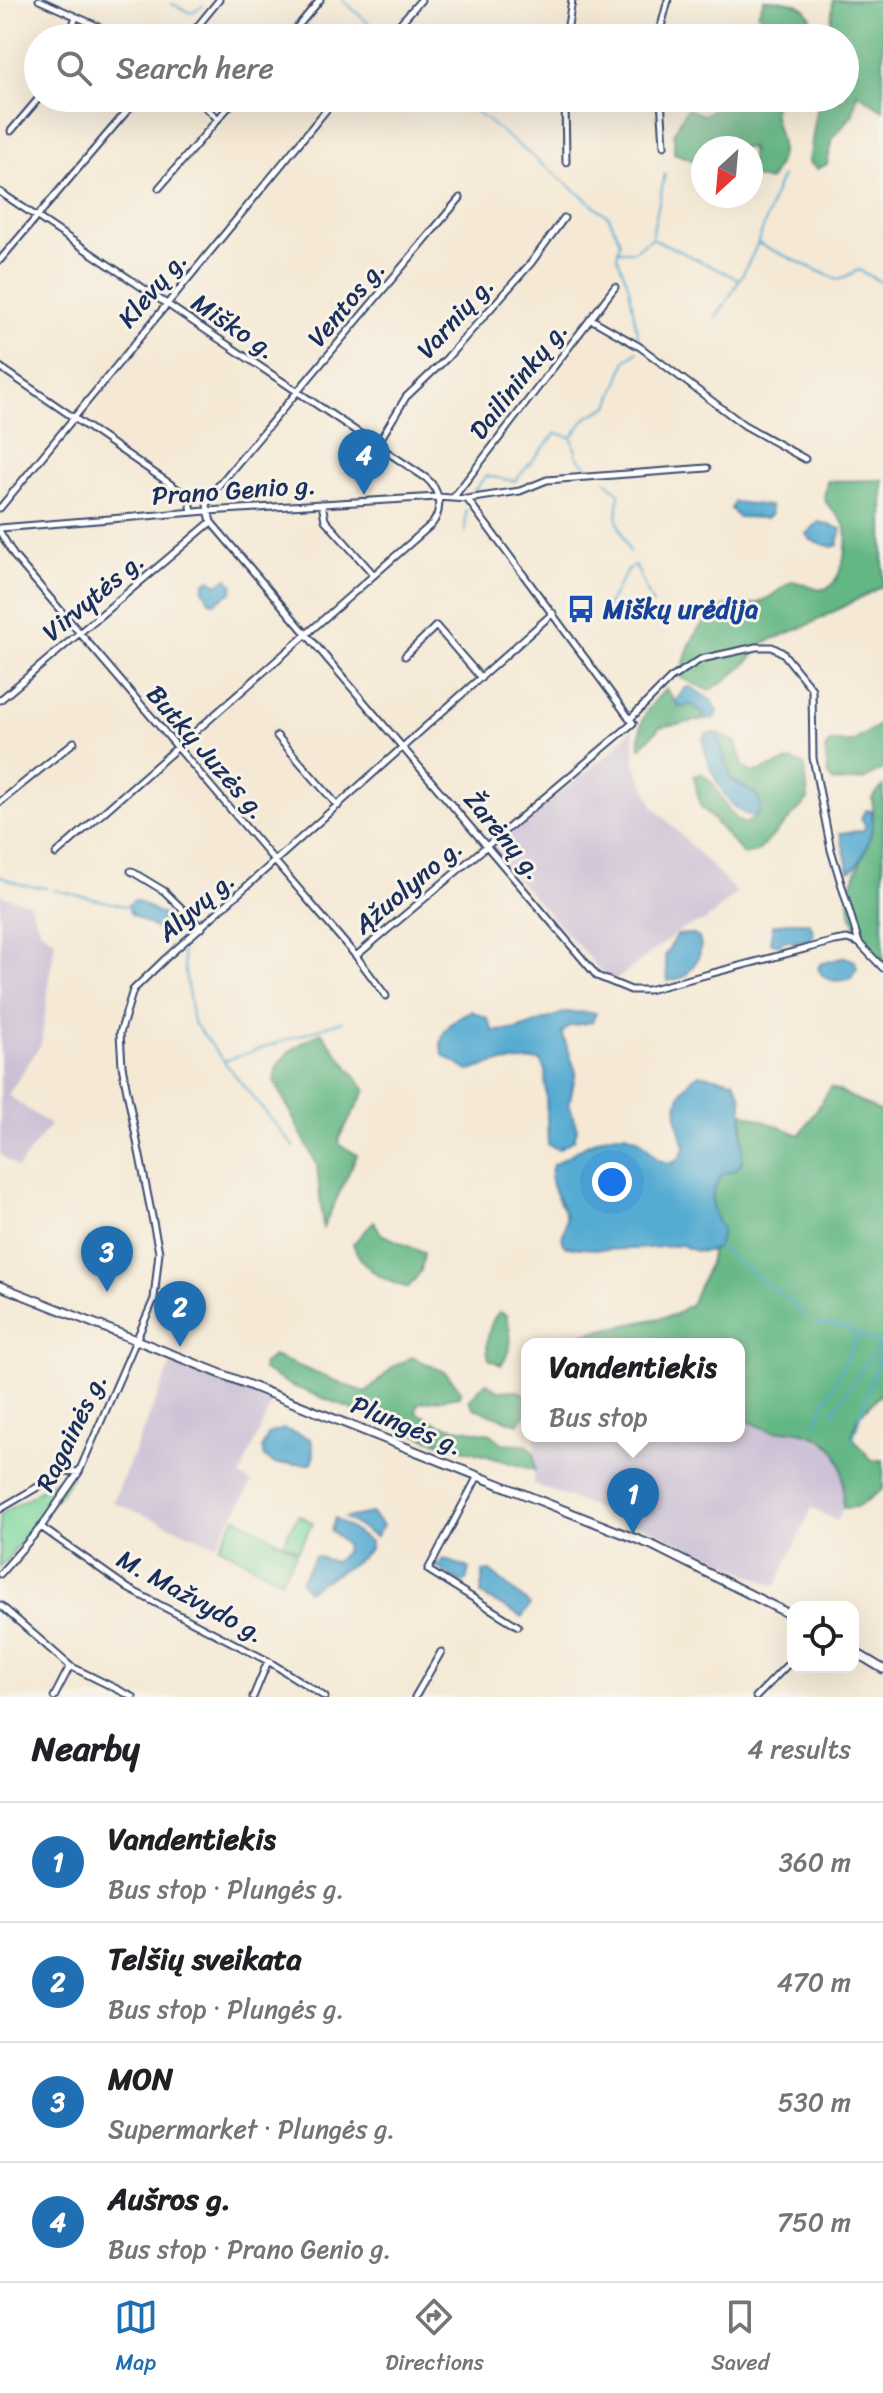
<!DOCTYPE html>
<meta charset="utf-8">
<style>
:root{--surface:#fff;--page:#f2f2f2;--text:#202124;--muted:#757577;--line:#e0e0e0;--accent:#1f6fb2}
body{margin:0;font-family:Sriracha,sans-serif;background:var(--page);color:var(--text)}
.controls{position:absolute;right:24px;bottom:24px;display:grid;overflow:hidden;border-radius:16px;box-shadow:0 8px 32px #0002}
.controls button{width:72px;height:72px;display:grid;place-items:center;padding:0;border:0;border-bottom:2px solid var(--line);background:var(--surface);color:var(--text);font:40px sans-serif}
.compass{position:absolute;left:691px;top:136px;width:72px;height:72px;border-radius:50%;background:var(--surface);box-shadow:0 8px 32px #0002;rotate:206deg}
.you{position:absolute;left:612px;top:1182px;width:28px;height:28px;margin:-20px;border:6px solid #fff;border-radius:50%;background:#1a73e8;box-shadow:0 0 0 12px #1a73e833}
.badge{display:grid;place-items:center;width:52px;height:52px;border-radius:50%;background:var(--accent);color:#fff;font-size:26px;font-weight:700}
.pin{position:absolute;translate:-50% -66px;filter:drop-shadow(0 2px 4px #0008)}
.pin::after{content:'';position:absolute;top:42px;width:28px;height:24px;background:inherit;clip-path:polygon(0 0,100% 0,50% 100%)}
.popup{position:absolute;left:521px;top:1338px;width:224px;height:104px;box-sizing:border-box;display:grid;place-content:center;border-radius:16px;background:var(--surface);filter:drop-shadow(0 2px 6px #0005);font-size:26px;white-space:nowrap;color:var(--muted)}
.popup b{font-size:30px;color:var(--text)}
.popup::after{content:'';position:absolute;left:50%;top:100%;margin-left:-16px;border:16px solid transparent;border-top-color:var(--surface)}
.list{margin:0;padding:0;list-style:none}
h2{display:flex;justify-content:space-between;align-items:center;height:104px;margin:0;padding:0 32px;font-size:34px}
h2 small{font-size:26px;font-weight:400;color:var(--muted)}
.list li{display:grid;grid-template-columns:52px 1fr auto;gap:24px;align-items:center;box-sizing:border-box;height:120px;padding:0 32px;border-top:2px solid var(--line)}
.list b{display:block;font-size:30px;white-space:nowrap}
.list p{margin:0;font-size:26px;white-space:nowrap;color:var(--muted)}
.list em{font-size:26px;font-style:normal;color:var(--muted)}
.icon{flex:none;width:44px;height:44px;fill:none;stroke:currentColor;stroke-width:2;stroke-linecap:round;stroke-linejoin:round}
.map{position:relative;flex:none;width:883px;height:1697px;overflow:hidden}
.search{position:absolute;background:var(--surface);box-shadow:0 8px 32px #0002;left:24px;right:24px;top:24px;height:88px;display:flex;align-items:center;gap:20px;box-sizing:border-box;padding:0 28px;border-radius:44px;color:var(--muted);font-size:30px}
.sheet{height:584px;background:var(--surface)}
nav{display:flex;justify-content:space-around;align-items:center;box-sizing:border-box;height:112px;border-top:2px solid var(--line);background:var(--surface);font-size:22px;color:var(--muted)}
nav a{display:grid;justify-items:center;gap:4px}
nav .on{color:var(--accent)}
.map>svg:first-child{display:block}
.industrial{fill:#cbbfd5}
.green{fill:#7bd69c;stroke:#4b827d;stroke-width:2}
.forest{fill:#64b784;stroke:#407371;stroke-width:2}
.water{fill:#55abd1;stroke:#386d98;stroke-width:2}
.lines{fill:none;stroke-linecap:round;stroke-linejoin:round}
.stream{stroke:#55abd1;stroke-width:2}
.street-casing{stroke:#3c4b70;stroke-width:9}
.secondary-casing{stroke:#3c4b70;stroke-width:11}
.street{stroke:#fff;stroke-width:5}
.secondary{stroke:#fff;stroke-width:7}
.labels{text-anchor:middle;stroke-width:6;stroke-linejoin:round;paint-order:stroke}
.street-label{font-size:26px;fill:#1b2f5e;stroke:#f7f3e8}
.transit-label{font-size:26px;font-weight:bold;fill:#164399;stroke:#f7f3e8;text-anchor:start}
</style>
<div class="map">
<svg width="883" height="1697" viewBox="0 0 883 1697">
<rect width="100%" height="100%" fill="#f7f3e8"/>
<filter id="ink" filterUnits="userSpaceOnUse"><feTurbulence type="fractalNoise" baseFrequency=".0125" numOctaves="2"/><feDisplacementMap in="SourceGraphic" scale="16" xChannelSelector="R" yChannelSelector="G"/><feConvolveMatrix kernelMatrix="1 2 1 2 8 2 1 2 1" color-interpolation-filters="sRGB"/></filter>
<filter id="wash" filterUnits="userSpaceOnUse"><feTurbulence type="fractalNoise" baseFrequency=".006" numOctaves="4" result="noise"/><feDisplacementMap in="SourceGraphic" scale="32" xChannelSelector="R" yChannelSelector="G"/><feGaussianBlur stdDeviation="1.8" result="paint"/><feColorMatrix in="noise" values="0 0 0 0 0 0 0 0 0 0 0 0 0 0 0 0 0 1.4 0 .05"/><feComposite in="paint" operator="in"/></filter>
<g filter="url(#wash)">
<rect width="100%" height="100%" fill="#f5e9d5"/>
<!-- industrial -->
<path class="industrial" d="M633,728L635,763L653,806L737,893L705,921L682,929L612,983L489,848L609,754Z
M0,895L29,903L40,930L55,940L41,1044L8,1095L50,1125L18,1168L0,1154Z
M173,1360L273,1399L240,1476L252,1483L216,1545L113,1502Z
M739,1416L766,1429L798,1431L824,1440L837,1454L845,1472L843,1508L837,1521L812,1508L776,1586L633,1522L533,1484L535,1436H739Z"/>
<!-- green -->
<path class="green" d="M63,1476L71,1477L64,1489L0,1568V1515Z
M298,1515L313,1523L298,1550L283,1542Z
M236,1517L297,1552L281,1581L219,1546Z"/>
<!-- forest -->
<path class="forest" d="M764,0C792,0 817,3 812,38H793L758,14Z
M833,0H883V110L857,93L853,114L833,138L827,164L817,169L809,162L818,100L845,98V38H830Z
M733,98H775C767,131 797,138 769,181L751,176V148H703V164L674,153V133L687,108L703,115Z
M883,480V586L806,626L763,643C755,658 723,685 708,690L681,678C685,649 699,615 730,605C738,602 747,605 755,604C767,601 781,588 792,581C802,582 813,590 822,589C841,589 849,543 846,529C843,517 830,510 824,499L827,481Z
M666,689L679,707C691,702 695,704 704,713L703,720L660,727L640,748C638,719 646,709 666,689Z
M883,722V769L863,780L834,782L828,776L825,748L831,742H853Z
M717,733L736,742L743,767L753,773L791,760L805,766L808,800L757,852L744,855L700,805L694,776L701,773C721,785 722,813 745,824L759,814L757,795L731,779Z
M883,786V963C808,883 883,873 872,798Z
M321,1032L366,1090L339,1138V1144L357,1155L323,1228L317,1165L274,1080C276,1054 301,1044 321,1032Z
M831,1087L883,1113V1392L858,1417L852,1436L871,1460H883V1489L858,1507L843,1508C845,1470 844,1440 799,1431C791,1429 782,1432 774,1431C762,1429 750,1421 739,1416V1344H559L558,1339L674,1315L692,1303C697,1287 711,1267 711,1251L718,1247L716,1218L712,1213L713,1190L722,1174C748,1163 743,1138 743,1113L800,1135Z
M374,1221L381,1234L424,1253L421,1271L408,1288C383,1280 362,1270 353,1244Z
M499,1312L506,1315C512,1336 514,1349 501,1365L489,1359C485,1345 488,1323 499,1312Z
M273,1356L366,1393L394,1366L412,1357L445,1372L461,1390L459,1396L418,1403L416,1412L440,1425L491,1434L502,1443L527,1445L534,1454L535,1470L428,1439L290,1385L263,1370V1364Z
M486,1382L498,1391L517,1390L527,1395V1412L518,1424L474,1408L469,1400Z"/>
<!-- water -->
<path class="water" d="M734,502L770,506L771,514L766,518L738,517L731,509Z
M819,522L841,529L838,545L832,547L810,540L806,534Z
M227,578L233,584L232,592L214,603L209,601L203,589L205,582L211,579L217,585Z
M691,687L712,701L718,712L714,718L703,720L704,713L689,703L684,708L675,702L685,688Z
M717,733L731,779L757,795L761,806L756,816C727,816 707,765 703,740L706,734Z
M866,810L871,811C877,824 863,866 849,871L840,833L862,831L866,826L861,818Z
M135,900L176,922L173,933L167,935L130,913L128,905Z
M787,922H809L814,933L811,939L793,942L786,940L778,945L770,942L773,925Z
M692,934L699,938C705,953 694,966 684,977L668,981L665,956L677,935Z
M845,957L855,961L857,968L851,978C838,983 824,982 818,968L820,964Z
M471,1011L487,1018L493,1031L517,1030L566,1012L596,1013L592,1022L569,1026L562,1033L576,1072L569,1104L577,1129L574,1140L558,1149L548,1145L545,1070L540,1060L496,1063L469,1071L443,1055C435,1035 453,1018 471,1011Z
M699,1074L734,1081L742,1097V1162L736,1170L722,1174C707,1197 710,1208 722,1230L718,1247C706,1254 693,1252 682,1245C642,1249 605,1252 565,1246C558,1236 568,1227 565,1215C560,1197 545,1186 553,1165C577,1152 616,1118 643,1143C654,1153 655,1163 672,1163L680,1158L685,1146C673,1119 671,1092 699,1074Z
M284,1429L311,1439L314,1457L311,1464H275L264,1457L262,1448L269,1433Z
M371,1513L383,1526L375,1537L345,1518Z
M335,1518L370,1542V1549L356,1562L307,1591L301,1581L315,1556L335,1562L345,1552L346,1545L331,1531Z
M443,1559L469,1568L466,1582L461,1583L437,1567Z
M490,1571L530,1605L522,1617L481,1595L483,1572Z"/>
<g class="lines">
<!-- stream -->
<path class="stream" d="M343,0L378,32
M172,4L191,13L203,6
M452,98L475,111L609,217L620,241L617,256L629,287L639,342
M652,235L665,174
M759,244L838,280L859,270L883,283
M619,251H634L652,238L738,279
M715,319C735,290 754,257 765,223C771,207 773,192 782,176
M592,471L577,457L572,437L586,418L609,406L626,361L637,351
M606,481L619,493L617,520L630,553
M473,492L486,476L515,481L556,433L571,437
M465,533L466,510
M605,610L627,571L635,565L653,605
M0,876L22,885L47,888
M54,890L130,907
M182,952L193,1022L224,1061L342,1021
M224,1062L294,1147
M718,1247L789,1301L804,1316
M816,1323L842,1327L879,1345L883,1344
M832,1413L879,1345
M814,1425L858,1334
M852,1442L881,1351L879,1345"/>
</g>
</g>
<g filter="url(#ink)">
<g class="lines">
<defs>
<path id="street" d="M39,0L124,38
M68,38L76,17
M188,38L219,0
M288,38L320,0
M387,38L421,0
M566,38L572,0
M658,38L668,0
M196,98L218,119
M565,98L566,162
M661,98L664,146
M11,131L39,98
M159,188L236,98
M0,192L426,478C440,489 443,510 432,524L56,854
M460,198L214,491L207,505L211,522L597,976L631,990H648L835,941L847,939L859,943
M0,260L138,98
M591,319L640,347L744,425L805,459
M0,367L179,490L190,500L192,512
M377,445L406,397L446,359L531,263L564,218
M453,498L615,287
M322,504L325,520L374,575
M0,508L336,98
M0,528L207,511L437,497L467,499L520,491L547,480L707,468
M0,532L14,556L356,956L386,996
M405,656L436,626L481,678
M0,700L211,522
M631,718L671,678L701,659L756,647H772L783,653L812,689L813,758L831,850L859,943L883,968
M277,736L338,806
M0,802L74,742
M131,871L164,891L202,928
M356,956L633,723L468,500
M478,1476L428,1570L518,1626
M0,1509L65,1471L79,1472
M41,1527L129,1589L268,1661L325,1697
M0,1574L41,1527L79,1472L154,1299L159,1252L122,1066L120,1033L133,990L165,959L553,613
M0,1605L70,1666L133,1697
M54,1697L70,1666
M253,1697L268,1661
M415,1697L441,1652
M756,1697L793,1659"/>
<path id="secondary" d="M0,1286L654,1546L793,1616
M853,1651L883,1669"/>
</defs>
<!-- street casing -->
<use href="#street" class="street-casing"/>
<!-- secondary casing -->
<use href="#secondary" class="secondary-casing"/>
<!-- street -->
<use href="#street" class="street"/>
<!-- secondary -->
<use href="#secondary" class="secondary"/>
</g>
</g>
<!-- icons -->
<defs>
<symbol id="bus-bare" viewBox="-9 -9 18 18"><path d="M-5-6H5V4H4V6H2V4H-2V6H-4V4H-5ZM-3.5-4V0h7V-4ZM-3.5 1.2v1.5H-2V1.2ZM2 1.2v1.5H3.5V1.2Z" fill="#1a4fb4" stroke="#f7f3e8" stroke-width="2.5" paint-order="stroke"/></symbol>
</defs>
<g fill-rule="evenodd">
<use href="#bus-bare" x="561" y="589" width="40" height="40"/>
</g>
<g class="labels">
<!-- street labels -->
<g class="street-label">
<text transform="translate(152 289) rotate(-50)" y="9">Klevų g.</text>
<text transform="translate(346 303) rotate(-50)" y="9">Ventos g.</text>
<text transform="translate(455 317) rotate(-48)" y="9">Varnių g.</text>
<text transform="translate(234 326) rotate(34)" y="9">Miško g.</text>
<text transform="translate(518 380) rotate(-52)" y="9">Dailininkų g.</text>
<text transform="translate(234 490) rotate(-4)" y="9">Prano Genio g.</text>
<text transform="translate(93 596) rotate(-40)" y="9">Virvytės g.</text>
<text transform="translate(207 752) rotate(49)" y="9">Butkų Juzės g.</text>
<text transform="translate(504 835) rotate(50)" y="9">Žarėnų g.</text>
<text transform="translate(408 886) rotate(-40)" y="9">Ąžuolyno g.</text>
<text transform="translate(196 906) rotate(-41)" y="9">Alyvų g.</text>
<text transform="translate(407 1425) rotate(22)" y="9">Plungės g.</text>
<text transform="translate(71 1432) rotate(-64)" y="9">Ragainės g.</text>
<text transform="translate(191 1596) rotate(29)" y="9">M. Mažvydo g.</text>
</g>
<!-- transit labels -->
<g class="transit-label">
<text x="603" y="618">Miškų urėdija</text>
</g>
</g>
</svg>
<div class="controls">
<button><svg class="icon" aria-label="locate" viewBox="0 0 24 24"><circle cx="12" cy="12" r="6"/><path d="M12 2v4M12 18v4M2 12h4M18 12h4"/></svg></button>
</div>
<svg class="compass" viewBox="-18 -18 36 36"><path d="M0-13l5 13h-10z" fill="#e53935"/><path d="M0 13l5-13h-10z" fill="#757577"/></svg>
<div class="you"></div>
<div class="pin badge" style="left:633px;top:1534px">1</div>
<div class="popup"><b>Vandentiekis</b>Bus stop</div>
<div class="pin badge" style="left:180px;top:1347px">2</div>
<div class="pin badge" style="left:107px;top:1292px">3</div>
<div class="pin badge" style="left:364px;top:495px">4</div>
<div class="search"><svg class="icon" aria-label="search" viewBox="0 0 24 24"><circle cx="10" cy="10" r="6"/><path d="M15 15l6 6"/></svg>Search here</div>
</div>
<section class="sheet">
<h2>Nearby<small>4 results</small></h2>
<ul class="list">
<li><span class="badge">1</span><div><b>Vandentiekis</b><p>Bus stop · Plungės g.</p></div><em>360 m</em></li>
<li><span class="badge">2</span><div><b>Telšių sveikata</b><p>Bus stop · Plungės g.</p></div><em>470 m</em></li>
<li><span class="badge">3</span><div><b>MON</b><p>Supermarket · Plungės g.</p></div><em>530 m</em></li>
<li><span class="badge">4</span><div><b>Aušros g.</b><p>Bus stop · Prano Genio g.</p></div><em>750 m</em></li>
</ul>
</section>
<nav>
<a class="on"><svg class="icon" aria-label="map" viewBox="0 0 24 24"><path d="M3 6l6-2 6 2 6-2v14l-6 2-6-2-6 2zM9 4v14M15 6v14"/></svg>Map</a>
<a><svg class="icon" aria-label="directions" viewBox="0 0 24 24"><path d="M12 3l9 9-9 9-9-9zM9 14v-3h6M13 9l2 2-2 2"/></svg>Directions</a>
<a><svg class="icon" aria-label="saved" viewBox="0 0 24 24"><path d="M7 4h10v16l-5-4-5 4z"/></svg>Saved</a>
</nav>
